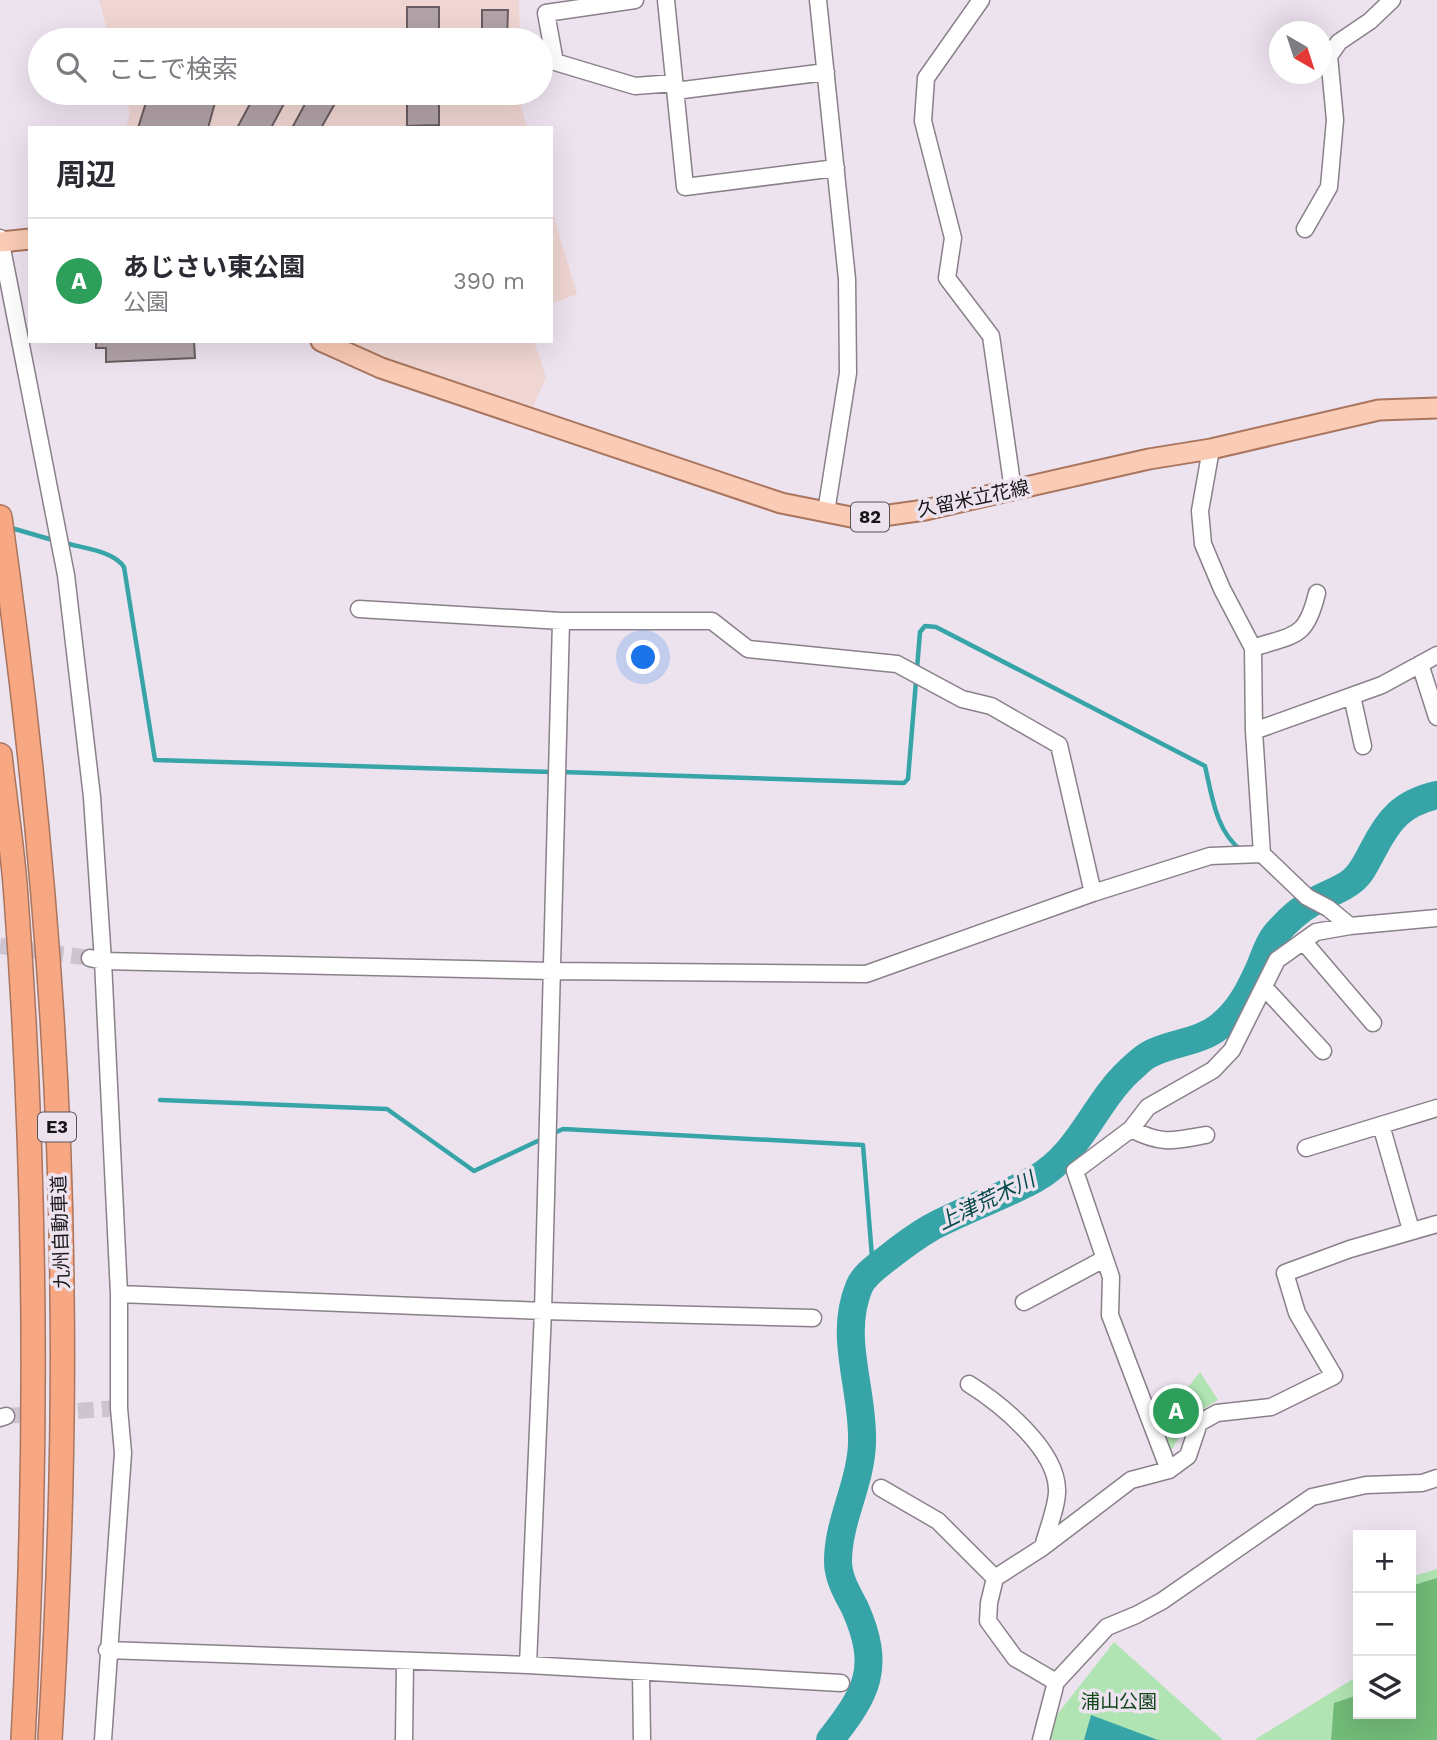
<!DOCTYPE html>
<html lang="ja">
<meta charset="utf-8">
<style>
:root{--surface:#fff;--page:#f2f2f3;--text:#2b2b33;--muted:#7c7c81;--line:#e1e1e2;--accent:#5d5dd6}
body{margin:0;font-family:"Work Sans","Noto Sans JP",sans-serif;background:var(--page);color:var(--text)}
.controls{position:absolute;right:21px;bottom:21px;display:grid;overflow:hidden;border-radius:0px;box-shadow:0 7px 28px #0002}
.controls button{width:63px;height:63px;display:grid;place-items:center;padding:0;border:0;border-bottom:2px solid var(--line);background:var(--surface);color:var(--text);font:35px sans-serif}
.compass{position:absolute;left:1269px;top:21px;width:63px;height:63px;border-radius:50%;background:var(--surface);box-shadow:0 7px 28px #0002;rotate:141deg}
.you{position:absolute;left:644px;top:658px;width:24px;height:24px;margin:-18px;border:5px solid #fff;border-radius:50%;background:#1a73e8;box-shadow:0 0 0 10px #1a73e833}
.badge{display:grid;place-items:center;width:46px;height:46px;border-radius:50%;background:var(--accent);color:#fff;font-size:23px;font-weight:700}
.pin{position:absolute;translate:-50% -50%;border:4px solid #fff;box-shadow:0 2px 7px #0006}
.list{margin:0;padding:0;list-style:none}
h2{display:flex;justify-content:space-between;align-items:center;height:91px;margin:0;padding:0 28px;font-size:30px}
h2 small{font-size:23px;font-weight:400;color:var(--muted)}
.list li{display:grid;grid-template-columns:46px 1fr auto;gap:21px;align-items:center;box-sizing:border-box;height:126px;padding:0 28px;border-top:2px solid var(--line)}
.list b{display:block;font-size:26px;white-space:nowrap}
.list p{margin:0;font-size:23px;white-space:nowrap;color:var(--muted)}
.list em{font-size:23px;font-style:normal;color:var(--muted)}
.icon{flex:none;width:38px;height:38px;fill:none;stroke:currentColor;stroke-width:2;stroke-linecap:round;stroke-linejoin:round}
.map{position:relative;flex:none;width:1437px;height:1740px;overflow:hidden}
.search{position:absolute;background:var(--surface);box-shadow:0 7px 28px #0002;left:28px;top:28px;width:525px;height:77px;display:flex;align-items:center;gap:18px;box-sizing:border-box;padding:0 24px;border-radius:38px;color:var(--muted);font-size:26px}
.panel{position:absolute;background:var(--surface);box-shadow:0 7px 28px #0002;left:28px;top:126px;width:525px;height:217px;border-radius:0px}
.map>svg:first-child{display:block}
.education{fill:#f0d6d2}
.green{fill:#b1e4b3}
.forest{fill:#72bb78}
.water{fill:#37a4a8}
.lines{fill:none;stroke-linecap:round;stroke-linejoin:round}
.stream{stroke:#37a4a8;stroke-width:4.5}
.river{stroke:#37a4a8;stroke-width:28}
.building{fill:#b2a3a8;stroke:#6a5d62;stroke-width:2}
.minor-tunnel{stroke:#cdc4cf;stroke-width:16;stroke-dasharray:16 8;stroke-linecap:butt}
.minor-casing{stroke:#89808a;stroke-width:19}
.major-casing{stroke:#a9755e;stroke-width:23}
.highway-casing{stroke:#a9755e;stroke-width:26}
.minor{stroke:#fff;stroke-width:16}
.major{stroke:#facbb5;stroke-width:19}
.highway{stroke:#f7a883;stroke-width:23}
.labels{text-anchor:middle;stroke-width:7;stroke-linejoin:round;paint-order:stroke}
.shield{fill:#ede3ef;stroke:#585359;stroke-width:2}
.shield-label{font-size:18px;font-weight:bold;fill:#181519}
.street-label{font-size:19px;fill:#181519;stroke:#ede3ef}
.park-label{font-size:19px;fill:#0f4318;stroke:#ede3ef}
.water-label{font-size:21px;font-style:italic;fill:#06494b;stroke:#ede3ef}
</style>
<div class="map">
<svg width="1437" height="1740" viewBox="0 0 1437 1740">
<rect width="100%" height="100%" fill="#ede3ef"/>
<!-- education -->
<path class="education" d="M99,0H519L520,40H110Z
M124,93H521L522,109L527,128H126L130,113Z
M551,207L577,294L551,304Z
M350,341H534L546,377L534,406L524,410L379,357Z"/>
<!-- green -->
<path class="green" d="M1200,1372L1218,1400L1191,1416L1169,1455L1153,1407L1184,1392Z
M1437,1569V1740H1254L1358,1676V1714H1411V1577Z
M1114,1642L1223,1740H1050L1056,1716Z"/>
<!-- forest -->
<path class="forest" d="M1437,1578V1740H1331L1334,1703L1358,1695V1714H1411V1586Z"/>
<!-- water -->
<path class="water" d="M1091,1715L1158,1740H1084Z"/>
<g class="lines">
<!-- stream -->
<path class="stream" d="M8,527L56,541
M65,543C83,548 114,551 124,567L155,760L553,772
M562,772L904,783L908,779L920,632L925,626L936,627L1205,766C1212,796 1216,832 1242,851
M160,1100L387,1109L474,1171L544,1138
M552,1134L563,1129L863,1145L873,1269"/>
<!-- river -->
<path class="river" d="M830,1740C868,1692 881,1667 855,1608C847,1593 838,1578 838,1561C838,1521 861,1483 862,1443C864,1390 838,1338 859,1287C864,1275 876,1267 885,1260C900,1248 916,1236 932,1227C966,1209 1002,1197 1035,1179C1080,1154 1094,1103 1130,1070C1136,1065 1143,1057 1150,1054C1173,1042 1199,1043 1220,1026C1239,1011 1249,991 1259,969C1264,958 1267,945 1275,935C1285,923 1299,910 1313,902C1325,894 1340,891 1352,881C1362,873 1367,861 1373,850C1389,819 1402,803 1437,795"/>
</g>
<!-- building -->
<path class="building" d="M407,7H439V40H407Z
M482,10H508L507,40H482Z
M149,93H194L216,99L208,128H138Z
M256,93H272L286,100L271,128H237Z
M311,93H323L337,100L321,128H292Z
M407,93H439V125L407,126Z
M481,93H507V101H481Z
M96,341H194L195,358L106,362V348H96Z"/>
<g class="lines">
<!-- minor-tunnel -->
<path class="minor-tunnel" d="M0,946L90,958
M6,1416L119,1408"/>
<defs>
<path id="minor" d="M635,0L546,13L555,62L635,86L674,83
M666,0L685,187L836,168
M818,0L847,279L848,373L826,512
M981,0L926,78L923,121L953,238L947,278L991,336L1013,490
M675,91L826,72
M1305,229L1329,187L1335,120L1329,56L1339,42L1370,21L1392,0
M0,238L66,575L92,797L103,961L119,1294V1408L123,1453L103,1740
M1211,449L1200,511L1203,544L1222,589L1253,648L1254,731L1262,854L1307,897L1328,908L1350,926L1437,918
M359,609L561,621H712L748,649L897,664L962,699L991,706L1059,745L1093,893
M1253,648C1295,634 1306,639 1317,593
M1420,664L1437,717
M1352,696L1363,746
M1254,731L1382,685L1437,655
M1303,941L1373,1023
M90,958L103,961L553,971L866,974L1093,893L1210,856L1262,854
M1264,987L1323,1051
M1131,1129L1148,1107L1213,1070L1232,1050L1277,960L1316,932L1350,926
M1306,1148L1381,1125
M1411,1230L1381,1125L1437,1108
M119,1294L543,1311L813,1318
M1024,1302L1104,1259
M969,1384C1001,1404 1056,1449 1057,1489C1058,1504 1047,1531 1043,1547
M0,1418L6,1416
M1169,1470L1110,1315L1111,1277L1075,1171L1131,1129C1162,1145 1173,1141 1206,1135
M881,1488L938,1521L995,1578
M107,1650L528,1665L841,1683
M528,1665L543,1311L561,621
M641,1672L642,1740
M1056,1682L1015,1658L988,1621L989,1603L995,1578L1043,1547L1131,1480L1169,1470L1188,1456L1199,1423L1217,1413L1271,1407L1334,1376L1297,1313L1285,1273L1350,1249L1437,1224
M404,1740L405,1663
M1041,1740L1056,1682L1107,1627L1136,1615L1162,1601L1312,1497L1366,1485L1422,1483L1437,1478"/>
<path id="major" d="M0,242L30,239
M321,341L381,368L781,503L861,519L925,510L1149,459L1211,449L1379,410L1437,408"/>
<path id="highway" d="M0,517C36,773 60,1032 62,1291C64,1440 59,1590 50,1740
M0,755C5,802 13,850 16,897C37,1178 38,1459 23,1740"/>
</defs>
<!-- minor casing -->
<use href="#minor" class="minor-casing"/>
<!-- major casing -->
<use href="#major" class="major-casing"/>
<!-- highway casing -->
<use href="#highway" class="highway-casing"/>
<!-- minor -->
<use href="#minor" class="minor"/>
<!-- major -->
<use href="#major" class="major"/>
<!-- highway -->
<use href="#highway" class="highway"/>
</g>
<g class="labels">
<!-- shield labels -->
<g class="shield">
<rect x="851" y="502.5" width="38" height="29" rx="5"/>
<rect x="38" y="1112.5" width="38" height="29" rx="5"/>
</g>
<g class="shield-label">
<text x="870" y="523">82</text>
<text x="57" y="1133">E3</text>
</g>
<!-- street labels -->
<g class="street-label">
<text transform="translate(973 498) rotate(-12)" y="7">久留米立花線</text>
<text transform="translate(60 1232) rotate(-92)" y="7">九州自動車道</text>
</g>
<!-- park labels -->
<g class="park-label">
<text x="1119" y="1708">浦山公園</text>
</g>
<!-- water labels -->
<g class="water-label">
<text transform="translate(986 1201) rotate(-26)" y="7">上津荒木川</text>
</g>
</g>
</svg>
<div class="controls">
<button>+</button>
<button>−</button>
<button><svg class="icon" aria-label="layers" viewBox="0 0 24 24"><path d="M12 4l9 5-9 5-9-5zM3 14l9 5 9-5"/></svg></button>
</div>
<svg class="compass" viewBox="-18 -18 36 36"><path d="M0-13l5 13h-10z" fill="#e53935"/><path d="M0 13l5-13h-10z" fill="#7c7c81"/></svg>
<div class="you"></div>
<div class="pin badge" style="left:1176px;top:1411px;background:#2e9e5b">A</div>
<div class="search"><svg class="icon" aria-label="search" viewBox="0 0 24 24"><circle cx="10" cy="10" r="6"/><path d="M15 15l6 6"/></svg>ここで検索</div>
<section class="panel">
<h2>周辺<small></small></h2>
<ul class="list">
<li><span class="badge" style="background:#2e9e5b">A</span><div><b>あじさい東公園</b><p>公園</p></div><em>390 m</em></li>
</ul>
</section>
</div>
